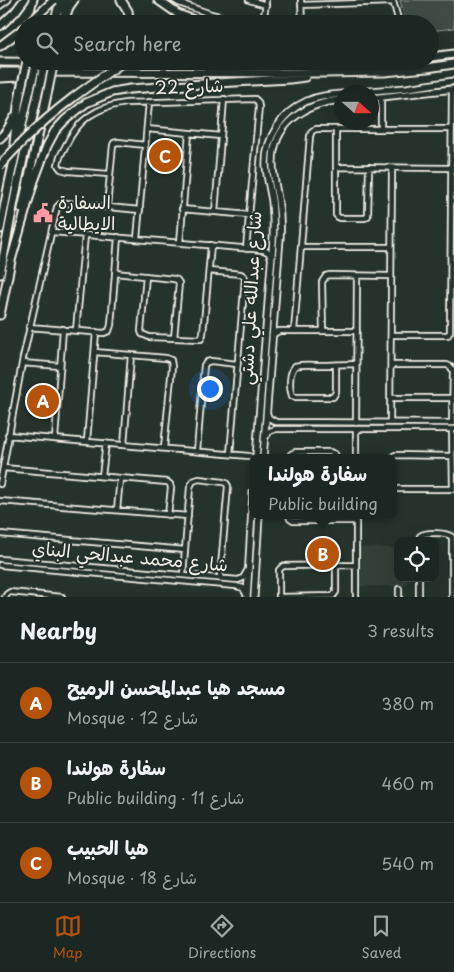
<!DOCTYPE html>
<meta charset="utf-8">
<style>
:root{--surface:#1c2622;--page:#29322f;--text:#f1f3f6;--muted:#a0a5a5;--line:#3a4340;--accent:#b45309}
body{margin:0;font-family:"Playpen Sans","Playpen Sans Arabic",sans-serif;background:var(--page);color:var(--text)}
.controls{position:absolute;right:15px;bottom:15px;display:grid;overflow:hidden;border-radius:10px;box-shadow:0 5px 20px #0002}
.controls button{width:45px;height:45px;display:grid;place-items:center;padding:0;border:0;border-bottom:1px solid var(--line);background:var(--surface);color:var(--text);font:25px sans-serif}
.compass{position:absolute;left:334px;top:85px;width:45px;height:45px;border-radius:50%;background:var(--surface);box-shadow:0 5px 20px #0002;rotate:111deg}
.you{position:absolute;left:209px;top:388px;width:18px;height:18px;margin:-12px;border:4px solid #fff;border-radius:50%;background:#1a73e8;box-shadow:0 0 0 8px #1a73e833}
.badge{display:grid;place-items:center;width:32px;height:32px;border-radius:50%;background:var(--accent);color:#fff;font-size:16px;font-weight:700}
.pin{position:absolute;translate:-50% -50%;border:2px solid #fff;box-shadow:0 1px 5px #0006}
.popup{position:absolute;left:249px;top:454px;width:148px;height:65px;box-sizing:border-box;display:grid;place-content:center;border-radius:10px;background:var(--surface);filter:drop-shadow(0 1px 4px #0005);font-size:16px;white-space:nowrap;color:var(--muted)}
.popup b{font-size:19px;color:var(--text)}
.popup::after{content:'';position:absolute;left:50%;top:100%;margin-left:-10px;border:10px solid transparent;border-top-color:var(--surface)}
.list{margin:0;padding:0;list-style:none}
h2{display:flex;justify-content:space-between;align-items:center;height:65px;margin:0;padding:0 20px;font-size:21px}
h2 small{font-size:16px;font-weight:400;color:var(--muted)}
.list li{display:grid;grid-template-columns:32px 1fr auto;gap:15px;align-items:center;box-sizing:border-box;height:80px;padding:0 20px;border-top:1px solid var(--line)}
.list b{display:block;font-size:19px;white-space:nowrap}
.list p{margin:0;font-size:16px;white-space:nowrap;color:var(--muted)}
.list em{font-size:16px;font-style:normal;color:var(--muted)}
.icon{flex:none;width:28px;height:28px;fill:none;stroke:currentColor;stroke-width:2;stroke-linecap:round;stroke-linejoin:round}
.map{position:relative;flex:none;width:454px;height:597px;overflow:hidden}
.search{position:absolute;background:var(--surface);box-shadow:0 5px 20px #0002;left:15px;right:15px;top:15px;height:55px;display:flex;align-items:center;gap:12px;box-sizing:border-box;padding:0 18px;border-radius:28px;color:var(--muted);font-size:19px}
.sheet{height:305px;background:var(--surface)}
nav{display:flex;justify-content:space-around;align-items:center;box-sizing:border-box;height:70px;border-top:1px solid var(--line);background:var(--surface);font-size:14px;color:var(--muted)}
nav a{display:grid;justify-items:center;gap:2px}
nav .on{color:var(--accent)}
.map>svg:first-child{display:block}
.built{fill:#333f39}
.green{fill:#414b45;stroke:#9a9e96}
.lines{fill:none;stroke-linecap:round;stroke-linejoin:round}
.minor-casing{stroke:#f4f1e8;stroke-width:8}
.major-casing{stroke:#f4f1e8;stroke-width:9}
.highway-casing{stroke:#f4f1e8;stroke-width:11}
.minor{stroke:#26332d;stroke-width:4.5}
.major{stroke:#26332d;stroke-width:5.5}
.highway{stroke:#26332d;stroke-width:7}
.highway-bridge-casing{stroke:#f4f1e8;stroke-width:11;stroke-linecap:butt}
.highway-bridge{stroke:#26332d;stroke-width:7}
.labels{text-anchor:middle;stroke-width:4;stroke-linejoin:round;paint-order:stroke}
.street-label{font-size:18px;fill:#f4f1e8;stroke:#26332d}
.poi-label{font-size:18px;fill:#f4f1e8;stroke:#26332d;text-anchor:start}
</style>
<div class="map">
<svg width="454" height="597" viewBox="0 0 454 597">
<rect width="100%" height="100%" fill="#26332d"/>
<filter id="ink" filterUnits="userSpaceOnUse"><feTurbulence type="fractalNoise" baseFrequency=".02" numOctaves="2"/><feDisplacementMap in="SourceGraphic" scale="10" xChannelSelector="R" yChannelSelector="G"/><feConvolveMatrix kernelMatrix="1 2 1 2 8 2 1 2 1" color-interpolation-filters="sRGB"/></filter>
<g filter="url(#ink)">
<!-- built -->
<path class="built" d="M359,547L398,548V578H407V586H360Z"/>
<!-- green -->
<path class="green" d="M400,0H454V28L430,31V24H404L403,20L405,19Z"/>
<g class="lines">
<defs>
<path id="minor" d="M174,0L179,3L211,14L251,24
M249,0L266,5
M301,0L302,24
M393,1L398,19L399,24
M301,5L393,2
M0,6L8,0
M262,24L265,10L266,0
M147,129L221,136
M336,129V215L339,218H365L368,216L369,167
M381,129V97
M336,167L451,168
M109,174L68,171L61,169L58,165C59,158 62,152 65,147C78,119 96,107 126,103L255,99L258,102L259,107L246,249
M107,206L113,145L114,143L118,142L145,145
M182,209L249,215
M215,212L224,99
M52,232L264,250L269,253L271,258
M137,239L149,102
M180,243L189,133
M301,247H391
M209,271L241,274L244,276L245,278L230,454
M115,273L174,279L177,280L179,283L174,338
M146,276L141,331L142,334L149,337L201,339L203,334L211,245
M29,327L104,333L109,331L111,325L118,237
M76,330L85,235
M294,331L310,136L312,131L316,129H451
M323,331L322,282L326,276L329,275L391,276
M272,335L279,331H357
M391,335H448L450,332L452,89
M95,352L166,358L171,360L172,367L164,448
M22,363L60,366
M336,365V392L333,397H296L292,396C289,387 289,373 295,366C303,364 312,365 320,365C332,365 344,364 356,364
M391,365H447L451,367L453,371L452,423
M391,398H452
M267,413L269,418L276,422L454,423
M356,423L357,276
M390,423L392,168
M8,435L249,456L253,458
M265,438L270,431L276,429H454
M55,439L63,329
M87,441L96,332
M124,445L131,355
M197,451L204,365L207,362L211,361L237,364
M289,458L291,454L295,452H330L335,454L337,458
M356,458V429
M391,458L395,455L452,456
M3,468L167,482L170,484L171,488L168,515
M102,476L106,443
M0,484L23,358L57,207L60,204L66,203L140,210
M393,488L397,489H453L452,429
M0,501L188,516
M117,510L120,478
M289,515L290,519L293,521H356
M356,515V597
M0,534L185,550
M419,541L420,536C426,532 446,532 452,537V597
M0,559L238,580L243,578L247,571
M0,565L236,586L243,588L246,594
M183,575L190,487L193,481L199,479L223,482L226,483L228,486L220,578
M5,597L7,594L10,592L62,597
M279,597V570L283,566L356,565
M279,597L333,596L336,592V565
M399,597V589
M419,597V578"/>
<path id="major" d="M358,92L407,88L454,81
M372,98L454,89
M256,458L273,240C274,227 273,213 272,201C270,189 267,178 266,166C265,138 282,112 307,101C318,96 330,95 342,94
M263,458L280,238C281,225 280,212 278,199C276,188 273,176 273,164C272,124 305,103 342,100
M247,597L253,491
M254,597L259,515"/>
<path id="highway" d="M121,0L128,11L130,24
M158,0L178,14L204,24
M64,13L66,0
M36,24L42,0
M45,24L51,0
M54,24L60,0
M63,24L69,7L74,0
M0,26L15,12L24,0
M0,46L24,28
M430,57L454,54
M0,62L327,66L379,64L398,61
M0,72L324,73L384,72L427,68L454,64
M0,78L37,76
M0,138L6,132L14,118
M14,143L18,106L21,89
M22,209L48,90
M0,229L9,183L30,89
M10,264L34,181L47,146L55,131L65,120L86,103L112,92L130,89L217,83L290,79L305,77
M0,274L17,186L39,89
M0,315L11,261"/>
</defs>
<!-- minor casing -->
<use href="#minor" class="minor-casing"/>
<!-- major casing -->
<use href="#major" class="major-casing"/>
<!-- highway casing -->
<use href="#highway" class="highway-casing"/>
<!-- minor -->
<use href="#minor" class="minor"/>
<!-- major -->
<use href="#major" class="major"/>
<!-- highway -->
<use href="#highway" class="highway"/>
<defs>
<path id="highway-bridge" d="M28,24L54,0
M21,89L27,61
M30,89L37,61
M39,89L45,61
M48,90L54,61
M0,166C7,157 15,149 24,140C55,109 88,86 125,61"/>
</defs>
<!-- highway-bridge casing -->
<use href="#highway-bridge" class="highway-bridge-casing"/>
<!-- highway-bridge -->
<use href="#highway-bridge" class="highway-bridge"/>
</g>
</g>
<!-- icons -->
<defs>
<symbol id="civic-bare" viewBox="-9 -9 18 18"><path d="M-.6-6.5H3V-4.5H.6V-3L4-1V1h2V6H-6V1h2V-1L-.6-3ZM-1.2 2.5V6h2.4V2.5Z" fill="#ff9aa2" stroke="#26332d" stroke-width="2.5" paint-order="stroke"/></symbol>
</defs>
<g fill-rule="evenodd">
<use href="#civic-bare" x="29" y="199" width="28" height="28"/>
</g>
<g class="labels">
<!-- street labels -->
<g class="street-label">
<text transform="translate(189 87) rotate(-2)" y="6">شارع 22</text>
<text transform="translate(251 298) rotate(-87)" y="6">شارع عبدالله علي دشتي</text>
<text transform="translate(130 557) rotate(5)" y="6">شارع محمد عبدالحي البناي</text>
</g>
<!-- poi labels -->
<g class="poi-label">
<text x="58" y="209">السفارة<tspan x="58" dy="21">الايطالية</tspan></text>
</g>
</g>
</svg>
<div class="controls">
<button><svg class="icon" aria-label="locate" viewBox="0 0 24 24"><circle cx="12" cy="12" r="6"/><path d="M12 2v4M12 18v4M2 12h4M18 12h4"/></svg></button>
</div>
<svg class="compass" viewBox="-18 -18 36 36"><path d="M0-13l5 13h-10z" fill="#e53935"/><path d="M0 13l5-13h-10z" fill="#a0a5a5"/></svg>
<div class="you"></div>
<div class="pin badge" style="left:43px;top:401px">A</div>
<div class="pin badge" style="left:323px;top:554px">B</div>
<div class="popup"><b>سفارة هولندا</b>Public building</div>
<div class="pin badge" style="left:165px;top:156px">C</div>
<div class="search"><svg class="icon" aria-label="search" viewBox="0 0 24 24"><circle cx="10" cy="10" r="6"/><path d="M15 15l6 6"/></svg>Search here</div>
</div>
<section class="sheet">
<h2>Nearby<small>3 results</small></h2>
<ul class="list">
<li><span class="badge">A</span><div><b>مسجد هيا عبدالمحسن الرميح</b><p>Mosque · شارع 12</p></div><em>380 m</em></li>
<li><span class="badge">B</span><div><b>سفارة هولندا</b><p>Public building · شارع 11</p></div><em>460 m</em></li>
<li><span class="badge">C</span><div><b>هيا الحبيب</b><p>Mosque · شارع 18</p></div><em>540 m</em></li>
</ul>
</section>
<nav>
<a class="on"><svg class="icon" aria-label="map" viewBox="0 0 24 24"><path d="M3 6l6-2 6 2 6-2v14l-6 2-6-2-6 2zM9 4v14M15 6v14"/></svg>Map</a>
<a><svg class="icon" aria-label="directions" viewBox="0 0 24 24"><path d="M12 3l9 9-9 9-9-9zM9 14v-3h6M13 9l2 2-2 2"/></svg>Directions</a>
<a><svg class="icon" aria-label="saved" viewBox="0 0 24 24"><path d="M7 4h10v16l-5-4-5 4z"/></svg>Saved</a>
</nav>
